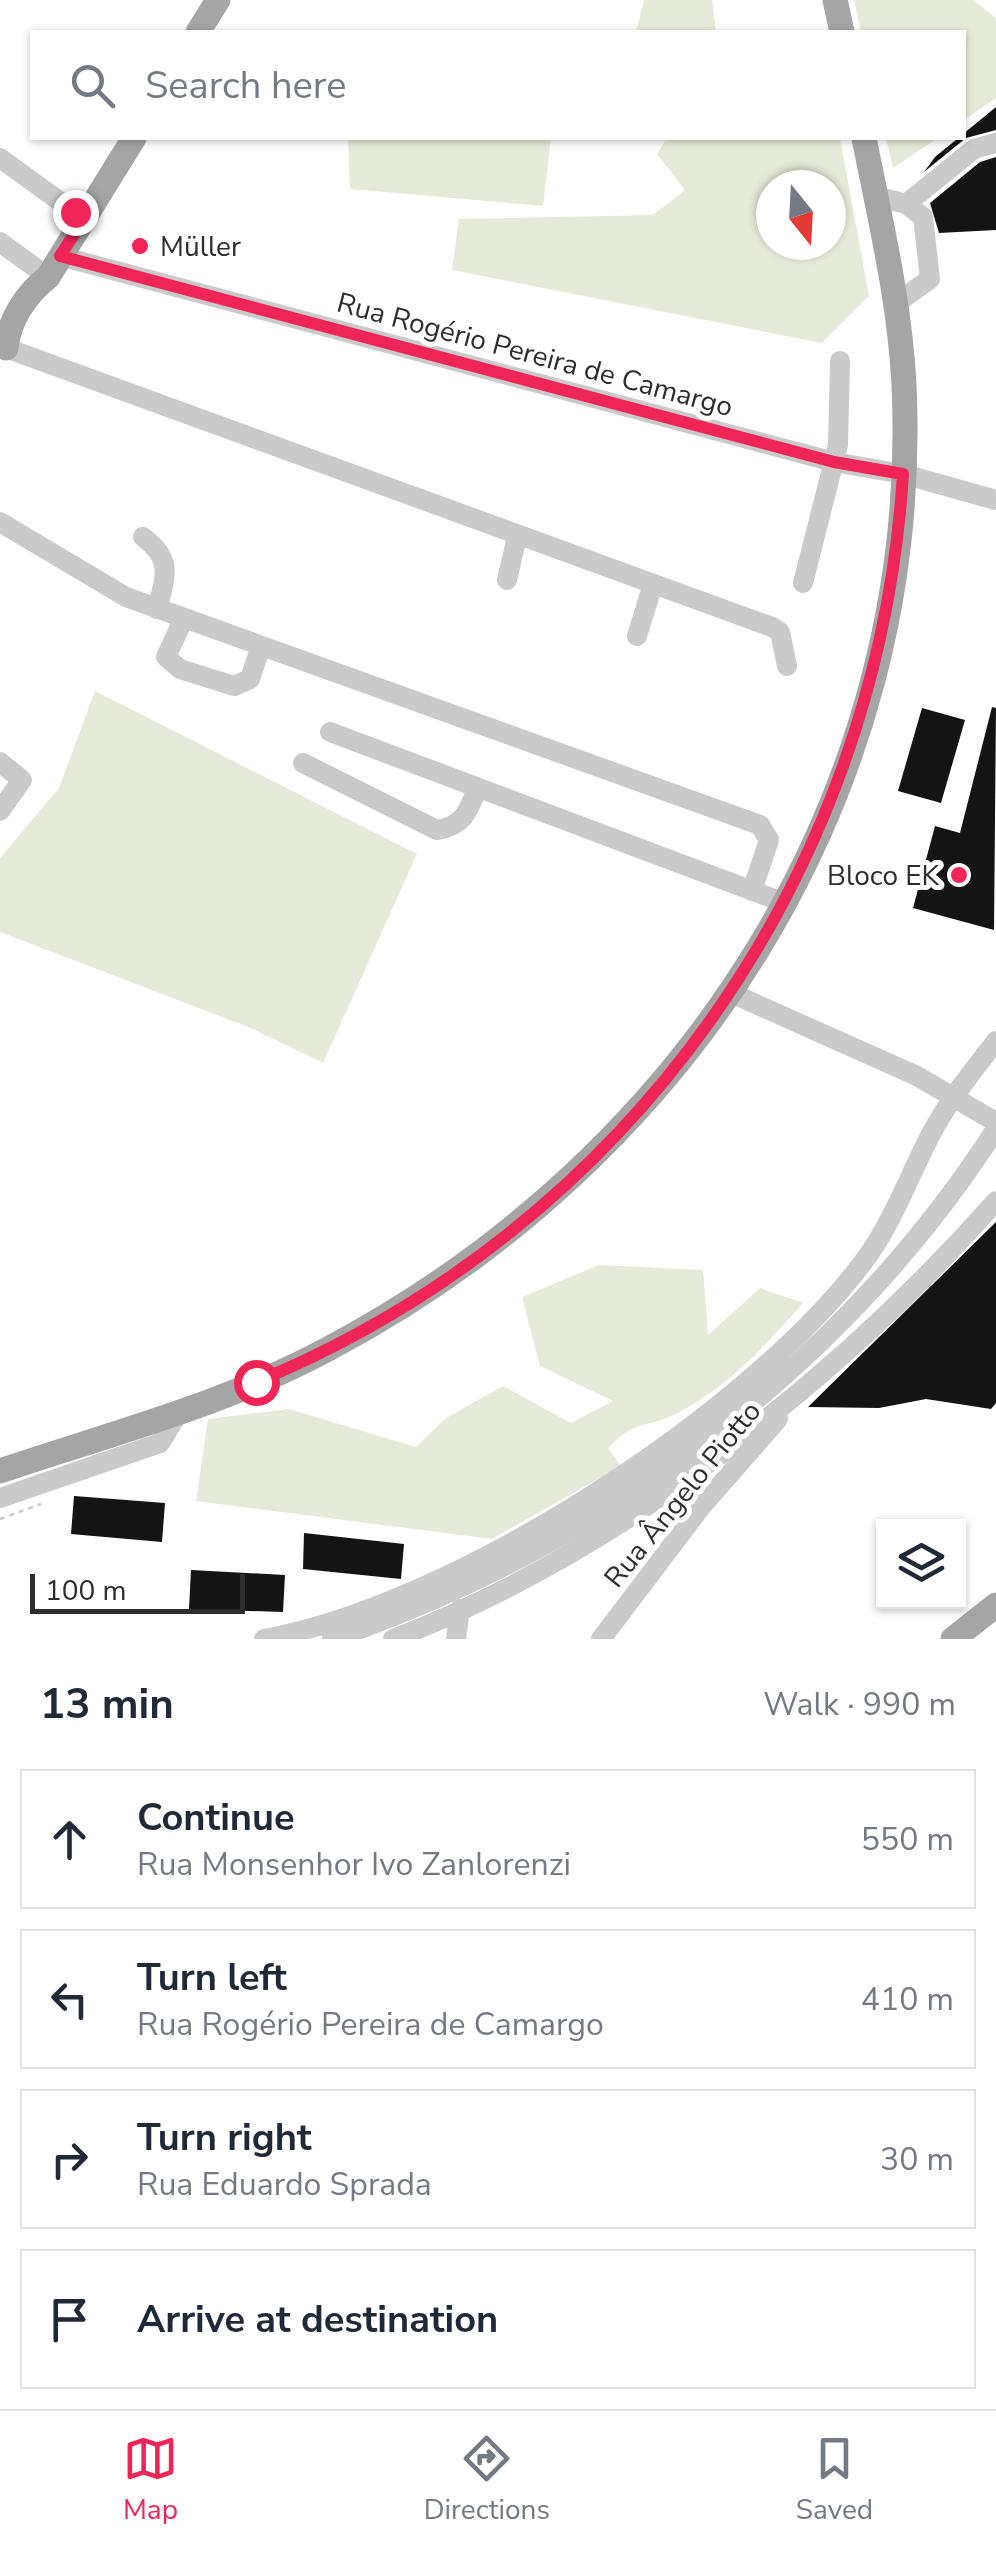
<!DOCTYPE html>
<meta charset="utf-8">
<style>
:root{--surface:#fff;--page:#f2f2f3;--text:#1f2937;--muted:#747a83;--line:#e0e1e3;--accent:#ef2457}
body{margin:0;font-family:"Nunito Sans",sans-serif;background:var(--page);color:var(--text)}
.controls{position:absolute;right:30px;bottom:30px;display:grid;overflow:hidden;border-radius:0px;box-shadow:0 2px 8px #0004}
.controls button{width:90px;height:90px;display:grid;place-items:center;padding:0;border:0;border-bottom:2px solid var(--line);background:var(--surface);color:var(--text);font:50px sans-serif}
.compass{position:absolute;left:756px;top:170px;width:90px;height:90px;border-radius:50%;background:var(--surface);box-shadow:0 2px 8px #0004;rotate:162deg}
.scale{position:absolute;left:30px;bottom:25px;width:215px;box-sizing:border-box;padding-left:10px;border:5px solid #2d2d2d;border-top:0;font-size:28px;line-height:35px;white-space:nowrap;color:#2d2d2d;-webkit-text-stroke:8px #fff;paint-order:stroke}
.stop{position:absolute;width:30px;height:30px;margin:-22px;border:8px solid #ef2457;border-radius:50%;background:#fff}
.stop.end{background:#ef2457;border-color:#fff;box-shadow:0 2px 10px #0008}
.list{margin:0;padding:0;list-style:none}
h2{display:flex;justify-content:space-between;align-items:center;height:130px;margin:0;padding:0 40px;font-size:42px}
h2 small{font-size:32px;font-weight:400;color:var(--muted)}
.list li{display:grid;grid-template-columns:65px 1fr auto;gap:30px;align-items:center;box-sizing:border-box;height:140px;margin:0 20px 20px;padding:0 20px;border:2px solid var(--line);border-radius:0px}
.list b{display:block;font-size:38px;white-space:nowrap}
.list p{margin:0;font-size:32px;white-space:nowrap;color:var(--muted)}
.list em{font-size:32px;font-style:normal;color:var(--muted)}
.icon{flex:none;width:55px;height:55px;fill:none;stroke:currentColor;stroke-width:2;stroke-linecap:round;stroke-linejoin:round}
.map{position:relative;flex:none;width:996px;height:1639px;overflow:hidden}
.search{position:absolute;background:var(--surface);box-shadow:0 2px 8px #0004;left:30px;right:30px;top:30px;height:110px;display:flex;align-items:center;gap:25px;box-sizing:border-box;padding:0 35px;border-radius:0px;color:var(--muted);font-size:38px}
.sheet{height:770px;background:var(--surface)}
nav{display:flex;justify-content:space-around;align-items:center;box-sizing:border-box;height:140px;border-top:2px solid var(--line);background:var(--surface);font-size:28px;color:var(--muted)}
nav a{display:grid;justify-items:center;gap:5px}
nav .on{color:var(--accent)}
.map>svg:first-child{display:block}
.green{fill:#e6ebd9;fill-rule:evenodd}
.building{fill:#141414}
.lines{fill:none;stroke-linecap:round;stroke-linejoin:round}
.path{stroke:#cacaca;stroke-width:2.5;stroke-dasharray:5 5;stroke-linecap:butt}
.minor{stroke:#cacaca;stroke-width:20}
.major{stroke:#a5a5a5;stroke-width:25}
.route{stroke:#ef2457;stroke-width:12}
.poi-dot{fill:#ef2457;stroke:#fff;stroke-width:4}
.labels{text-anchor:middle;stroke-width:10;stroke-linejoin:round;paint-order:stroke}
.poi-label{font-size:28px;fill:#2d2d2d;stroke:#fff;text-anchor:start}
.street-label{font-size:28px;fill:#2d2d2d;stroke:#fff}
</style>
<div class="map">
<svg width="996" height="1639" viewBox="0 0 996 1639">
<rect width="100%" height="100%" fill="#fff"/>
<!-- green -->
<path class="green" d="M644,0H712L716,32H636Z
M854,0H973L996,18V98L964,120V32H861Z
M348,138H551L543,206L350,189Z
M667,138H840L869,296L822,343L452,270L459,219L653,215L685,190L657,154ZM771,185H831V245H771Z
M886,138H938L893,168Z
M95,691L417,854L323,1063L251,1028L0,932V858L59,788Z
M599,1265L703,1270L708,1335L760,1288L803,1303C766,1345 732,1383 682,1411C651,1429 637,1417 608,1448L621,1466L492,1539L196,1501L208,1419L289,1409L416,1447L446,1418L503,1386L571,1423L613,1401L540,1366L522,1297Z"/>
<!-- building -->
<path class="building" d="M996,107V130L966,138L924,172L935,157Z
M996,157V230L939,233L930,203L980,162Z
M992,707L996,708L994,930L913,908L935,826L960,833Z
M922,708L965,720L941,803L898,791Z
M996,1222V1403L991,1409L926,1399L879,1408L808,1407Z
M74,1496L165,1503L162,1542L71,1534Z
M304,1533L404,1544L401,1579L303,1569Z
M191,1570L285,1575L283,1612L189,1609Z"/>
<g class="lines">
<!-- path -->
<path class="path" d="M0,1519L41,1504"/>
<!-- minor -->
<path class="minor" d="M0,158L84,219
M876,196L906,204L923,217L930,279L895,304
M906,204L974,149L996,143
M0,242L48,277
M60,256L834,462L903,474L996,500
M6,348L772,627L780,632L787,666
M0,522L126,597L760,825L769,840L752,891
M143,537C173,559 166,576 157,609
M507,580L517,537
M803,583L838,445L840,361
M183,620L166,657L180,669L234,686L250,679L261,646
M637,636L653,584
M330,732L785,903
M0,762L22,780L0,811
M303,763L437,830C463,826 468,812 477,789
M731,993L917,1076L996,1122
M0,1498L160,1443L180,1410
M264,1639C454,1605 748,1416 864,1261C892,1224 909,1176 931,1134C949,1100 973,1071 996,1041
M332,1639C600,1547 842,1368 996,1129
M393,1639C619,1552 837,1381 996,1201
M456,1639L460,1609
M601,1639L701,1507L778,1419"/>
<!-- major -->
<path class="major" d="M835,0L842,32
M198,32L218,0
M6,348C9,320 26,294 48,277L134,138
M0,1471C109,1434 226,1404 328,1349C685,1160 923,797 904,385C900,302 880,219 864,138
M953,1639L996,1605"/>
</g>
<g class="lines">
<!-- route -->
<path class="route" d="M75,212L84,219L60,256L834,462L903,474C878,876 629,1228 256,1382"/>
</g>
<!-- markers -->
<g class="poi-dot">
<circle cx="140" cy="246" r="10"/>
<circle cx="959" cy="875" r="10"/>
</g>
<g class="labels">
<!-- poi labels -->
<g class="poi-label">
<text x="160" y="256">Müller</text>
<text x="939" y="885" text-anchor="end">Bloco EK</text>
</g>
<!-- street labels -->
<g class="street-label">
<text transform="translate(535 354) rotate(15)" y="10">Rua Rogério Pereira de Camargo</text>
<text transform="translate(682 1494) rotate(-51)" y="10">Rua Ângelo Piotto</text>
</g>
</g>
</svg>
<div class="controls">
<button><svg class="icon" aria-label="layers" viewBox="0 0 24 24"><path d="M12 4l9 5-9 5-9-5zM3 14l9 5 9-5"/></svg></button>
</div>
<svg class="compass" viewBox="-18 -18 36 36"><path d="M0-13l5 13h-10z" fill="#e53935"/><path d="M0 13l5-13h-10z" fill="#747a83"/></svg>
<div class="scale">100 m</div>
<div class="stop" style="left:256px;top:1382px"></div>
<div class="stop end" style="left:75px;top:212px"></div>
<div class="search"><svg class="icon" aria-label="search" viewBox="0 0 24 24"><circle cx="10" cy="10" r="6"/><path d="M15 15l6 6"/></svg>Search here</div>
</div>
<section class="sheet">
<h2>13 min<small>Walk · 990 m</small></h2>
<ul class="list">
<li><svg class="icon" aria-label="ahead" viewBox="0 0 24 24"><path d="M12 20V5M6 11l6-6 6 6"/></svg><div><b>Continue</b><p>Rua Monsenhor Ivo Zanlorenzi</p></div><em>550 m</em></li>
<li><svg class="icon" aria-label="left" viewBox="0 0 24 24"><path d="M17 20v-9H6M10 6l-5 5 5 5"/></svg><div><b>Turn left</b><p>Rua Rogério Pereira de Camargo</p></div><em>410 m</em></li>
<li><svg class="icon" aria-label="right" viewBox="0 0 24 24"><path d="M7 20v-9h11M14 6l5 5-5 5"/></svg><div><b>Turn right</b><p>Rua Eduardo Sprada</p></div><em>30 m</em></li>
<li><svg class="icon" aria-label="arrive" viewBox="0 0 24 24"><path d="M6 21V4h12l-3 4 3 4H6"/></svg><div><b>Arrive at destination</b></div></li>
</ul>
</section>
<nav>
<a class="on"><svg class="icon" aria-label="map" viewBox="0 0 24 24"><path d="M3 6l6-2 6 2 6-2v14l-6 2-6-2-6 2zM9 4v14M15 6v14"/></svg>Map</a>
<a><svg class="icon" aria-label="directions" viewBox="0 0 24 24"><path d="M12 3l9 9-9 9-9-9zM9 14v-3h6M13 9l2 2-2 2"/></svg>Directions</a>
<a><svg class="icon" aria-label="saved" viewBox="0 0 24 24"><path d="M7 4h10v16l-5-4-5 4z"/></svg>Saved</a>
</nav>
